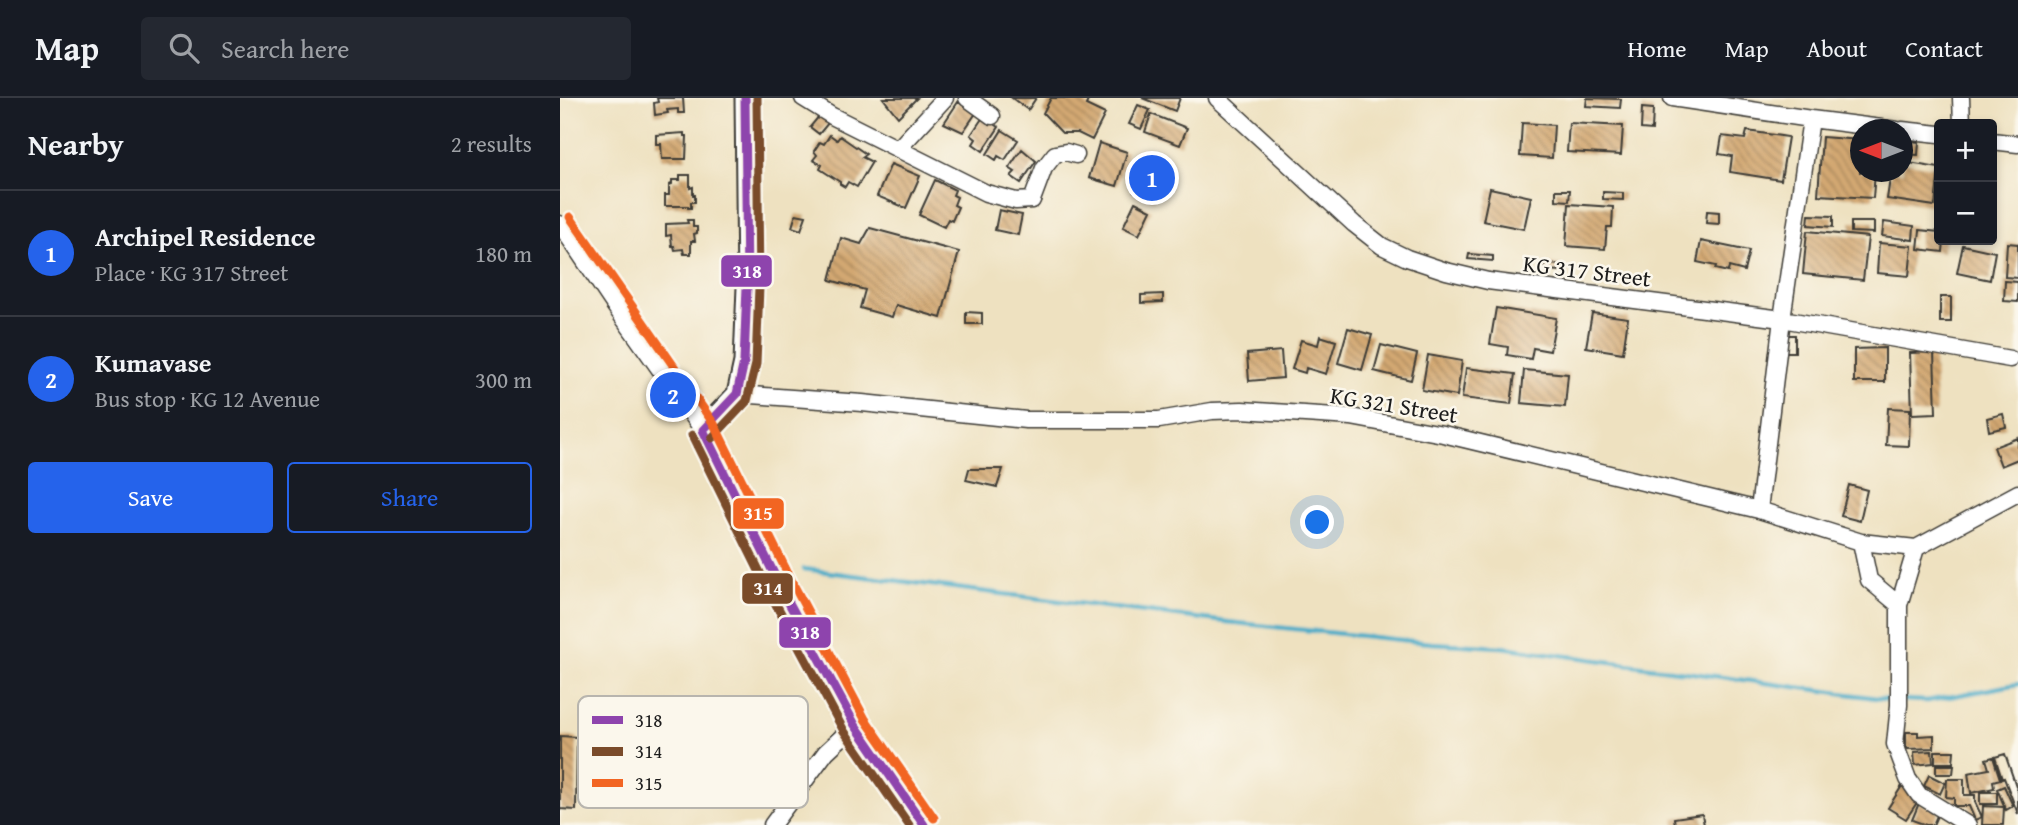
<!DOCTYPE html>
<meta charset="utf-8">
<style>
:root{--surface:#171b24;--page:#242831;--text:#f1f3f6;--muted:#9ea1a6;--line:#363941;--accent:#2563eb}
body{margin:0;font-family:"Gentium Book Plus",serif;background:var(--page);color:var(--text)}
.controls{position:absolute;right:21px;top:21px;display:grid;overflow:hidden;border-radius:7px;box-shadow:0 4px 10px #0003}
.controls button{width:63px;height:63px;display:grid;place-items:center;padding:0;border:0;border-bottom:2px solid var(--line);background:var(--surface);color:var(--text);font:35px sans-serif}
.compass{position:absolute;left:1290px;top:21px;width:63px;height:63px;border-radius:50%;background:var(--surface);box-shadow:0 4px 10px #0003;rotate:270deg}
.you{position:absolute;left:758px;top:425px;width:24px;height:24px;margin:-18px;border:5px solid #fff;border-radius:50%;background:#1a73e8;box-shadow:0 0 0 10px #1a73e833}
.badge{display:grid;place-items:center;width:46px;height:46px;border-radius:50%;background:var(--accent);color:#fff;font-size:23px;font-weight:700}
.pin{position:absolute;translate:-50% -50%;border:4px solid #fff;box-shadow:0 2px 7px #0006}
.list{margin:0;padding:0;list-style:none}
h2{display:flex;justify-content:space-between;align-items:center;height:91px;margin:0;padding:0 28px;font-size:30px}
h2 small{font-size:23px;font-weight:400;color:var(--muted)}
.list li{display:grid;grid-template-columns:46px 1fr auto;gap:21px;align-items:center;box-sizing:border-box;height:126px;padding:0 28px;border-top:2px solid var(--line)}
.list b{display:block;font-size:26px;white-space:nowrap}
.list p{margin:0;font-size:23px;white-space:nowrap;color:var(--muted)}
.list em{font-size:23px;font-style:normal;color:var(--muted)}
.actions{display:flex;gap:14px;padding:21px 28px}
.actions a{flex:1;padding:16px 0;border:2px solid var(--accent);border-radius:7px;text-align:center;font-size:24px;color:var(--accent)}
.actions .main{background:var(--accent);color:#fff}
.icon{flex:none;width:38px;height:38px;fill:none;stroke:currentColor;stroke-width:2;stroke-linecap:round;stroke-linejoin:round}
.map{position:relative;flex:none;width:1458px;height:727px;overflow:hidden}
header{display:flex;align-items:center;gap:42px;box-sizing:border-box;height:98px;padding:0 35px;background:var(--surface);border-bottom:2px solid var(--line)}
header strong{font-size:33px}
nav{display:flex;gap:38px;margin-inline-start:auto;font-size:24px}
.search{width:490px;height:63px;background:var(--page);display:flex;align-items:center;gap:18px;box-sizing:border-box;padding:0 24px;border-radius:7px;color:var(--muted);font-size:26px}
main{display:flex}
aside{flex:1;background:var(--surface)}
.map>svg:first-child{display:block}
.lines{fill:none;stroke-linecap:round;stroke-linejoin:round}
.stream{stroke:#48acc8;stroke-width:4.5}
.building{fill:url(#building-back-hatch)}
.minor-casing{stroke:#3c3a35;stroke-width:19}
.major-casing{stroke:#3c3a35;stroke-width:23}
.minor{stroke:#fff;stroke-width:16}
.major{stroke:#fff;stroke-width:19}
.bus-1-casing{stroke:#fbf7ec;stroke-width:14}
.bus-2-casing{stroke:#fbf7ec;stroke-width:14}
.bus-3-casing{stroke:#fbf7ec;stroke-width:14}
.bus-1{stroke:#8e44ad;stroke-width:9}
.bus-2{stroke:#7a4b2a;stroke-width:9}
.bus-3{stroke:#f26522;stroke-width:9}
.labels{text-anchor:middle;stroke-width:5;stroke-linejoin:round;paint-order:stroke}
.street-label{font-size:23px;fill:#1c1c1c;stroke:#fbf7ec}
.key{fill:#fbf7ec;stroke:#b8b5ae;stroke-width:2}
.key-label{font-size:19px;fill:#1c1c1c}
.line-badge{stroke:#fbf7ec;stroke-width:2.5}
.badge-label{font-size:19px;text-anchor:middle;font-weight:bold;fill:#fff}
</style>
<header>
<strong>Map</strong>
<div class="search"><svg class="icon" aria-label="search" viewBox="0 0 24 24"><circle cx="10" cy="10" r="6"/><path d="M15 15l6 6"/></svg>Search here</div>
<nav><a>Home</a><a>Map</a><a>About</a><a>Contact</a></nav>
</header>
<main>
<aside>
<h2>Nearby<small>2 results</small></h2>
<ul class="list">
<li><span class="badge">1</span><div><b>Archipel Residence</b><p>Place · KG 317 Street</p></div><em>180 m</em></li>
<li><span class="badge">2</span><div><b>Kumavase</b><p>Bus stop · KG 12 Avenue</p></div><em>300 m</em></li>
</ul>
<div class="actions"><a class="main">Save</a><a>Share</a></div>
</aside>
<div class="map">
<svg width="1458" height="727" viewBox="0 0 1458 727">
<defs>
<pattern id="building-back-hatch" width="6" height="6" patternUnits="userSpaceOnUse" patternTransform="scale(1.75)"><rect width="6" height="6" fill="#d3a872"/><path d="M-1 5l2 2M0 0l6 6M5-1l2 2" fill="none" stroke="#aa885d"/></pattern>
</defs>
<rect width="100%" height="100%" fill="#fbf7ec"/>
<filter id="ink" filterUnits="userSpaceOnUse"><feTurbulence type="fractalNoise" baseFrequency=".0143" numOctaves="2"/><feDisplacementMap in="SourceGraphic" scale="14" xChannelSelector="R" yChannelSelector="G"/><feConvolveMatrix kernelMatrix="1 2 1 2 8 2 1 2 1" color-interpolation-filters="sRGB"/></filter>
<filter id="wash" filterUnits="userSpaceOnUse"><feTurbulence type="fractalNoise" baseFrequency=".00686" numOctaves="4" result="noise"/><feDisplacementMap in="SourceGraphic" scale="28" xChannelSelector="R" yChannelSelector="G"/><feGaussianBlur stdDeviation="1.57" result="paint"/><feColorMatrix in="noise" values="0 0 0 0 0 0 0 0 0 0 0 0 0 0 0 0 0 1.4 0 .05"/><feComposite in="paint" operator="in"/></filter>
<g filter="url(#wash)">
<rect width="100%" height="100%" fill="#eee1c0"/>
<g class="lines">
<!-- stream -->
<path class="stream" d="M244,471L667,524L871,545L942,549L1324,601L1367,603L1458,586"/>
</g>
<g id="blocks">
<!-- building -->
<path class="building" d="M97,0H123L124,15H118V11L107,12L108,15L95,17L94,5L98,4Z
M323,0H357L338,19Z
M452,0H476L468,12Z
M491,0H529L526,7L545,16L532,42L518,35H502L483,15Z
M582,0H620L615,13Z
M1027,0L1061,1L1060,10L1026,8Z
M398,4L416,15L403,34L384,25Z
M578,7L590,12L581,31L569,26Z
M1082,10L1093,11L1092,32L1081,31Z
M591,16L627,30L620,47L585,34Z
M260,17L269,24L259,36L250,29Z
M423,19L439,29L423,53L413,46L416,41L411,37Z
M962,25L994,27L992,60L960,58Z
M1009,25L1063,28L1061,57L1007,54Z
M442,32L458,42L445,62L438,58L436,62L427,56Z
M1187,33L1228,39L1221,82L1170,74L1172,58L1159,56L1162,38L1185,41Z
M124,35V38H127L126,61H102L101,46H96V37Z
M270,37L277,42L280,38L306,56L302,59L312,64L297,89L288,84L285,89L280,86V84L260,71L262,67L253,62L257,57L254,53L260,44L264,46Z
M1262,39L1300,42V74H1315L1313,100L1258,97Z
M1343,42L1359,44L1358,57L1343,56Z
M539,45L567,54L557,88L529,80Z
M462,51L476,63L461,85L451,78L455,74L449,70Z
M590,58L610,67L594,102L574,93Z
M1343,64L1379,70L1375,108L1327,101L1331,74H1343Z
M331,66L360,78L346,110L317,98Z
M120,77H130V90L133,89V97H135V104H131V110H128V108H105V97H109V87L112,86V82H120Z
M375,82L395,92L393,97L397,99L394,107L398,109L392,123L388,121L384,129L359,117Z
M930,90L971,99L964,131L923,123Z
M996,92H1010L1009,103L996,102Z
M1043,94L1063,95V102L1043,101Z
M575,104L591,112L579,137L563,129Z
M1009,106L1053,109L1052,129H1047L1045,151L1006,148Z
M439,112L462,117L458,137L435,132Z
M1147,113L1159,114V126L1146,125Z
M236,116L246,118L241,132L232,129Z
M1249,117L1273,118V129L1248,127Z
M127,122H133V129H137V135L134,136L135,143H131V156H124L123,151L115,152L114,148H112L111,137L106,138V126L128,125Z
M1291,124H1314V135L1291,134Z
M1324,124L1354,128L1353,142L1322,138Z
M310,130L399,154L381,220L336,207L332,219L300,210L305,192L270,182L281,140L301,146Z
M1360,132L1379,134V142H1384L1383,154L1358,151Z
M1247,133L1308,139L1303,182L1243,176Z
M1141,143L1189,153L1184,173L1169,169L1168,174L1155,171L1156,168L1137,164Z
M1319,145L1352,148L1349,178L1317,175Z
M1447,145L1458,146V180L1445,179Z
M1403,147L1435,154L1430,182L1397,175Z
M909,156L933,158V163L908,161Z
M985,166L1003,167V173L984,172Z
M1445,183L1458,184V204L1444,203Z
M603,196V204L581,205V197Z
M1380,199H1391V224H1380Z
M936,210L996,220L990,253L973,250L971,261L947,257L948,249L930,246Z
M406,214L422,215V226H406Z
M1032,215L1068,220L1063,255L1026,249Z
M788,230L812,237L802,272L778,265Z
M1220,237H1235V254H1220Z
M760,238L776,243L766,276L746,270L745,275L732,271L741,242L758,247Z
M821,247L857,256L851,282L814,273Z
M1325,250V284H1294V251Z
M721,253L723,280L689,283L687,256Z
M1374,254L1376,315L1352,316L1350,255Z
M868,257L902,263L897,298L862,292Z
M906,270L955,276L951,306L902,300Z
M964,272L1008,276L1005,309L961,305Z
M1328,310L1350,311L1349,348L1326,347Z
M1443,316L1446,329L1429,333L1427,320Z
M1458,340V361L1441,368L1434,349Z
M409,371H443L437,389L406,382Z
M1289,387L1307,392L1300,423L1281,418Z
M1346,634H1358V638L1374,637V650L1348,651L1346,649Z
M0,638L17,639L16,712L0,711Z
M1372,653L1373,665L1355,667L1354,654Z
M1375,653H1394L1393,665H1375Z
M1445,656L1458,694V716L1444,680L1442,681L1435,659Z
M1433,659L1440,681L1433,683L1434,690L1411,695L1408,675L1429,671L1426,661Z
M1376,667H1394L1393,676H1376Z
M1369,677L1385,685L1380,696L1364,688Z
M1387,681H1404V697H1415V704L1422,719L1415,722L1409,708H1394V700L1386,699Z
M1342,688L1360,700L1346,721L1328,710Z
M1444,688L1453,708L1446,712L1437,691Z
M1420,694H1437V706H1420Z
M1359,705L1379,713L1373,727H1366L1352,722Z
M1423,708L1444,709L1443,727H1422Z
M1142,716L1144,727H1115L1114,720Z"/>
</g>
</g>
<g filter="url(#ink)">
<use href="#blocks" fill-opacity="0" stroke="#3c3a35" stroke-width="2"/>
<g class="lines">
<defs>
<path id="minor" d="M243,0L272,18L426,95L456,103L472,102L484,70L495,56L506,54L516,57
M407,0L432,18
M657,0L794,126L822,148L847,160L886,173L928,183L1222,221L1450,261
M1112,0L1251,21L1337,32
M1401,0L1402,26
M1342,32L1379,36
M1432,43L1458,46
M338,51L385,0
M0,126L55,208L143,332
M177,296L302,305L466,322H599L652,313L682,312L791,319L883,336L1199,412L1301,444L1356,450L1458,395
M1199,412L1222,221L1251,21
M1301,444L1309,482L1339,507
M1356,450L1339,507V607L1335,646L1348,681L1359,697L1408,727
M212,727L266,654L295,627"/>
<path id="major" d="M185,0L187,189L184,264L177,296L143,332L222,492L295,627L364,727"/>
</defs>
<!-- minor casing -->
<use href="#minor" class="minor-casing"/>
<!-- major casing -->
<use href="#major" class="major-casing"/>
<!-- minor -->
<use href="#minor" class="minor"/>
<!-- major -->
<use href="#major" class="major"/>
<defs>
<path id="bus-1" d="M143,332L222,492L295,627L364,727
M143,332L177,296L184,264L187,189L185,0"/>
<path id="bus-2" d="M132,337L211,497L284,633L349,727
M152,340L187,303L196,266L199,189L197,0"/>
<path id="bus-3" d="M10,119L154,326L233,486L305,621L374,720"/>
</defs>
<!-- bus-1 casing -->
<use href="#bus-1" class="bus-1-casing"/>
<!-- bus-2 casing -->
<use href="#bus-2" class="bus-2-casing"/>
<!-- bus-3 casing -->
<use href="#bus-3" class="bus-3-casing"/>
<!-- bus-1 -->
<use href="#bus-1" class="bus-1"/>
<!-- bus-2 -->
<use href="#bus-2" class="bus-2"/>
<!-- bus-3 -->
<use href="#bus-3" class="bus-3"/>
</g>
</g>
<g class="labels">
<!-- street labels -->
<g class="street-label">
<text transform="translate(1027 173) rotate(7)" y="8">KG 317 Street</text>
<text transform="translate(834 307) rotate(9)" y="8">KG 321 Street</text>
</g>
</g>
<!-- legend -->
<rect x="18" y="598" width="230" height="112" rx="10" class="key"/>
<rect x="32" y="618" width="31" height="8" fill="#8e44ad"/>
<rect x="32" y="649" width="31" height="9" fill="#7a4b2a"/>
<rect x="32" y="681" width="31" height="8" fill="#f26522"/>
<g class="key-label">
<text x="75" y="629">318</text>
<text x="75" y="660">314</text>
<text x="75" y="692">315</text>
</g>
<g class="line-badge">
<rect x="160" y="156" width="53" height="34" rx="7" fill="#8e44ad"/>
<rect x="172" y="399" width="53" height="33" rx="7" fill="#f26522"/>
<rect x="181" y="474" width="53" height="33" rx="7" fill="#7a4b2a"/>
<rect x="218" y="518" width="54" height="33" rx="7" fill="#8e44ad"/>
</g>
<g class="badge-label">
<text x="187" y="180">318</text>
<text x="198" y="422">315</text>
<text x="208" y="497">314</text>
<text x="245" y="541">318</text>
</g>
</svg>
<div class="controls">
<button>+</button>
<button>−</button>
</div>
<svg class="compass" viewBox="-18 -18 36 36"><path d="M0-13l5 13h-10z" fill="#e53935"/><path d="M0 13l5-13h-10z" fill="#9ea1a6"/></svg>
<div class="you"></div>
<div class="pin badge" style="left:592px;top:80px">1</div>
<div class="pin badge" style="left:113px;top:297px">2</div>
</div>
</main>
